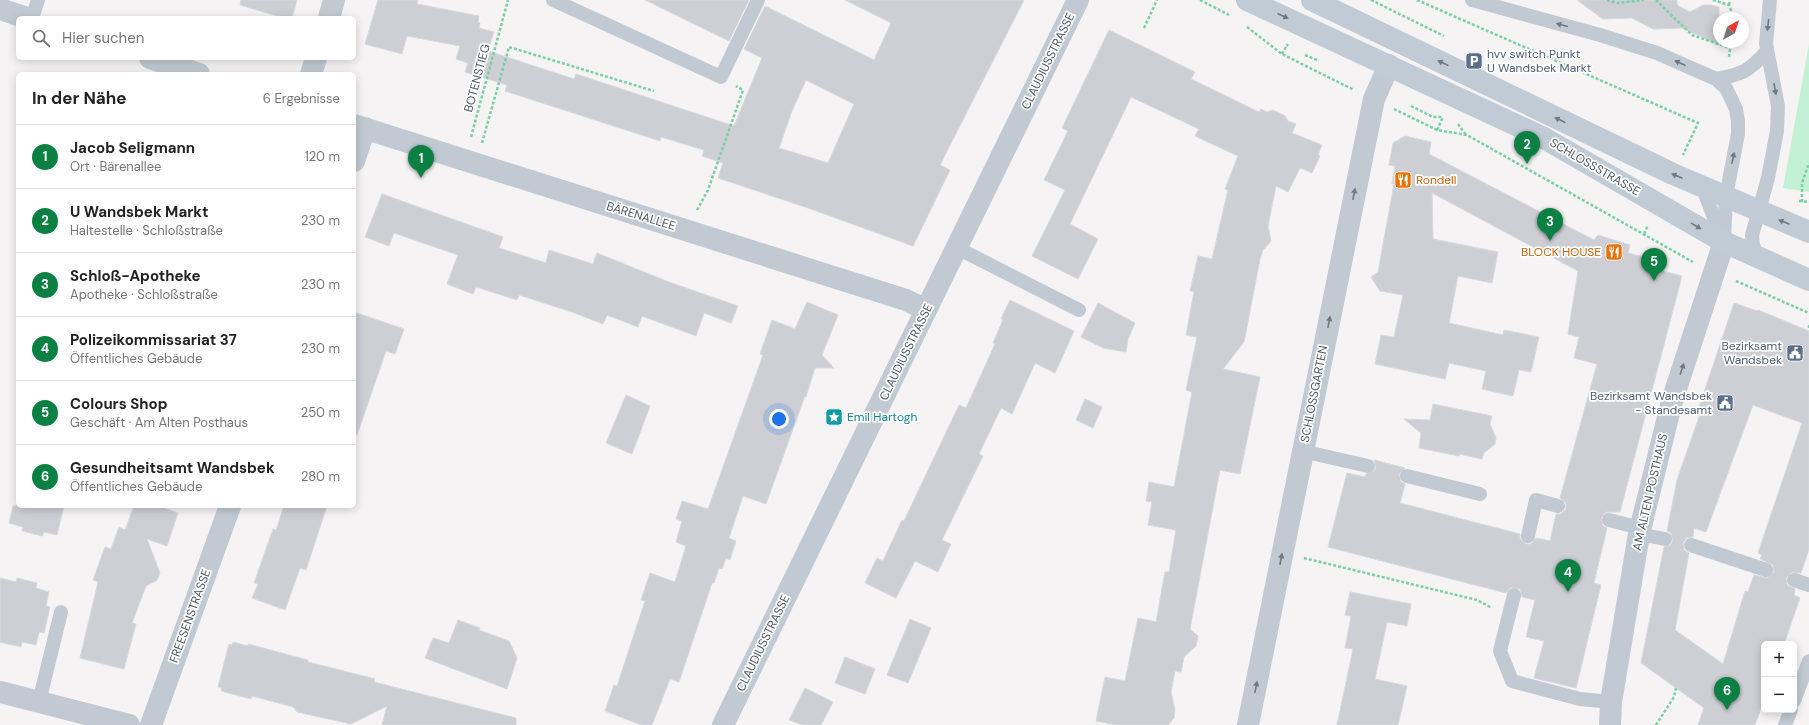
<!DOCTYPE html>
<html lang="de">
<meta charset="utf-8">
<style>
:root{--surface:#fff;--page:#f2f2f2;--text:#222;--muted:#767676;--line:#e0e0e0;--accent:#0b8043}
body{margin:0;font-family:"DM Sans",sans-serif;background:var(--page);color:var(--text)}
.controls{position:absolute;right:12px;bottom:12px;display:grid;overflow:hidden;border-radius:6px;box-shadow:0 2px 10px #0003}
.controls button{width:36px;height:36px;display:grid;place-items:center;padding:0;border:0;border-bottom:1px solid var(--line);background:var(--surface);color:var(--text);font:20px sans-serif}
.compass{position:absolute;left:1713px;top:12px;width:36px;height:36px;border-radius:50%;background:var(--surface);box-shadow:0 2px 10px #0003;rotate:39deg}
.you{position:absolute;left:779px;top:419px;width:14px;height:14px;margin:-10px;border:3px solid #fff;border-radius:50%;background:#1a73e8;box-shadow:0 0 0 6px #1a73e833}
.badge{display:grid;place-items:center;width:26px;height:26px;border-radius:50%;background:var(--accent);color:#fff;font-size:13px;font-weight:700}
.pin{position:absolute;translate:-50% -33px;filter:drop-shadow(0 1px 2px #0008)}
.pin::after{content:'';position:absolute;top:21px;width:14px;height:12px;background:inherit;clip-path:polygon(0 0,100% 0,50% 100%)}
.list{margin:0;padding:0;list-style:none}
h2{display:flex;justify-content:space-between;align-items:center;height:52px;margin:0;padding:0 16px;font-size:17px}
h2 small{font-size:13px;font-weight:400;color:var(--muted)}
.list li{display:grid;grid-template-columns:26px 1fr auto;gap:12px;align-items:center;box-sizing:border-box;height:64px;padding:0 16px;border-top:1px solid var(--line)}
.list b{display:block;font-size:15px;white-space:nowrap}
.list p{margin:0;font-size:13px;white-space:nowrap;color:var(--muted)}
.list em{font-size:13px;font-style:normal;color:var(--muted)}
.icon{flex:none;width:22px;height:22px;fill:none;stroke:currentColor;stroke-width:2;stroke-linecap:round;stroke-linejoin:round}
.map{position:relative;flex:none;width:1809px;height:725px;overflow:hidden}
.search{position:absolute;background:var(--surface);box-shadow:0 2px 10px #0003;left:16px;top:16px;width:340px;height:44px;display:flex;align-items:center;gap:10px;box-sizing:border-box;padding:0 14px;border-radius:6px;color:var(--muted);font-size:15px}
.panel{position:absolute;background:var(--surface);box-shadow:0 2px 10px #0003;left:16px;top:72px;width:340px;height:436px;border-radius:6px}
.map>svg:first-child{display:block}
.green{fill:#c3f1d5}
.building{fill:#cdcfd5;stroke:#d7d9de;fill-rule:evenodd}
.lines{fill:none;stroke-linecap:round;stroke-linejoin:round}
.path{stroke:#7ad0a6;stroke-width:2.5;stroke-dasharray:3 2;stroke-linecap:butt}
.service{stroke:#c1cad2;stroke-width:14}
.minor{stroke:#c1cad2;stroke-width:22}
.tertiary{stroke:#c1cad2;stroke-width:22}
.secondary{stroke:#c1cbd6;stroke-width:22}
.oneway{fill:#6e7984}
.oneway2{fill:#6e7983}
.labels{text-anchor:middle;stroke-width:3.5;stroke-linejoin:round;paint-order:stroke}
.service-label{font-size:12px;fill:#4e5e75;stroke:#fff;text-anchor:end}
.street-label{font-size:12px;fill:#4a5661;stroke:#fff}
.food-label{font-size:12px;fill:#c56008;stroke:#fff;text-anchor:start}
.culture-label{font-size:12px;fill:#0d838f;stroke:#fff;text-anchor:start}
</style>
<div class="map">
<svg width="1809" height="725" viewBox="0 0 1809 725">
<rect width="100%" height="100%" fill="#f5f3f3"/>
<!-- green -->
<path class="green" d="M1809,44V192L1783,188Z"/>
<!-- building -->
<path class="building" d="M241,0H297L292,18H284L240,5Z
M378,0H418L417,4L479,16L478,23H480L479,28L494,32L488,51L574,79L576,74L734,126L762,58L744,49L765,6L874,60L891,23L845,0H1024L940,165L950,170L913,246L808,208L718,178L723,163L702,156L704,150L661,137L660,141L505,91L507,85L465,72L468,63L456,59L460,46L407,36L402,54L365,44ZM806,80L854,104L828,163L779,148L792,111Z
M645,0H749L729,41Z
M1577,0H1677V5L1690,12L1703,5H1711L1719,7V42H1728L1725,47L1682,28L1653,29L1632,18L1603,19Z
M1109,30L1195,72L1191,79L1259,112L1261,109L1267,112L1273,110L1285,116L1288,121L1296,124L1292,133L1322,145L1318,155L1320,156L1312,173L1300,168L1288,192L1276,186L1268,226L1271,241L1263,250L1260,259L1244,342L1223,369L1260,377L1240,474L1220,470L1190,629L1198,636L1196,646L1184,657L1181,672L1175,671L1171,692L1175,710L1174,718L1168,725H1117L1096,721L1105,677L1125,681L1138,618L1156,622L1165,572H1169L1176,530L1148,525L1152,502L1146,501L1149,482L1174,487L1192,392L1186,390L1197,337L1186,335L1194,292L1190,291L1198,256L1212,259L1228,190L1225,189L1238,156L1195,136L1199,129L1131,97L1070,224L1098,239L1078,279L1032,256L1065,190L1044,180L1068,131L1062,128Z
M1405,136L1431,142L1429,154L1594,240L1598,235L1630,245L1628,253L1652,259L1651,268L1682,276L1620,512H1606L1601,518L1603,526L1607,528L1594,583L1601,585L1576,688L1534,678L1544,641L1526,637L1535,600L1522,597L1520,589L1511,587L1506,593L1328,547L1347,473L1365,477L1366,474L1374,471L1376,467L1374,460L1405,468L1399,474L1401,482L1405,484L1400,503L1520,534V539L1526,544H1531L1536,538L1550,541L1556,514H1561L1566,509V503L1560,498L1597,364L1574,358L1579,337L1568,334L1578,271L1432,193L1433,239L1498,252L1492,283L1458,276L1449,323L1503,335L1504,330L1539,337L1531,372L1519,370L1513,396L1482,389L1486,371L1449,363L1445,379L1375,364L1381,335L1394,337L1403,295L1380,291L1371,277L1378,272L1394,184H1392L1395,166L1389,165L1393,143Z
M382,194L503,237L499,248L546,263L549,250L593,264L597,253L669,282L738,306L731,323L704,313L696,336L642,316L638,327L607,315L603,324L572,312L519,295L517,300L476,287L473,294L447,284L458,255L394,233L389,246L365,237Z
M1010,300L1074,331L1055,373L1035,363L1012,414L1001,408L979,454L983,456L942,540L951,544L938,572L915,561L896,598L865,583L877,558L883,561L902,520L904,521L959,405L966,408L995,344L993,343L1003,320L1001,319Z
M807,302L838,315L822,355L834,368H815L806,397L805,396L766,504L743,496L729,538L736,541L730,560L726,558L722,569L719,568L714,583H712L679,682L670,679L652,725H641L605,711L614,685L617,686L645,601L641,600L650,573L675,582L686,546L676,542L682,521L676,519L682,501L708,509L763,355L760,354L772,320L795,329Z
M1098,303L1135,323L1128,339L1126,352L1103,348L1081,337Z
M1734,303L1757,311L1758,310L1809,331V549L1801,573L1792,572L1786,578L1787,585L1795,589L1794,595L1800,598L1784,644H1764V700L1755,725H1698L1704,708L1641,663L1664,547L1671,545L1673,540L1671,533L1667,531L1677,480L1700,414L1697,413ZM1753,405L1802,423L1758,553L1762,555L1760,559L1773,565L1774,572L1767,578L1754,575L1748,592L1745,591L1723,664L1675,630L1689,553L1684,550L1683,543L1686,538L1693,537L1694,528L1706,532Z
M354,312L404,329L395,354L386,351L357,435L354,434Z
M626,395L650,406L632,454L606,443Z
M1085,399L1102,407L1093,428L1076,420Z
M1433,404L1492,416L1490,424L1496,438L1495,444L1484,453L1482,459L1459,454V456L1419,448L1421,433L1404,419L1430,420Z
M13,506H64L57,535L44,532L42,536L22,531L23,527L9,523Z
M134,506H159L178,513L167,546L147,539L160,573L157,580L146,586L132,623L136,624L124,669L80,658L98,582L93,580L105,547L111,549L119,527L125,530Z
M284,506H327L306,570L300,568L285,610L252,598L258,584L254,583L273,529L276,530Z
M0,578L16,582L17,578L37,583L36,588L49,592L46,606L50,607L44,633L39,632L36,645L22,642L21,647L0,642Z
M1350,592L1411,604L1407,626L1387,622L1375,679L1407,686L1398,725H1337L1353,649L1345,648L1351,616L1345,615Z
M910,619L931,628L908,683L887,675Z
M458,620L480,628L479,630L509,641L517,658L507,689L425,658L433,638L449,643Z
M233,642L248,646V644L308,660V662L375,679L374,682L516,718V725H382L387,706L351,724L297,712L293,707L252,696L251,699L221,691L222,688L218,687L229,644L232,645Z
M845,657L875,669L865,694L835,683Z
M805,688L833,702L821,725H803L789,720Z"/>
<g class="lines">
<!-- path -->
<path class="path" d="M1200,0L1229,15
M1371,0L1444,36
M1417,0L1698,123L1683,155
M1607,0L1617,3L1644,0
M1656,0L1692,35L1730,48
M1713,0L1729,5L1734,18
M1729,5L1730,0
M1247,27L1282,54L1354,90
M1144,28L1157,0
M1282,54L1287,45L1288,46
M1305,55L1319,61
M1729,57L1731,42
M1411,106L1433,117H1442
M1394,109L1437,130L1467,135L1693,262
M1458,124L1466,135
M1437,130L1443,117
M471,137L508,0
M482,143L509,47L654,91
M1799,201L1809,202
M1802,202V183L1809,163
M697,210L708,190L743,90L736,86
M1644,234L1648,225
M1736,281L1809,313
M1809,325V328
M1304,558L1477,600L1492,608
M1656,725L1674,697L1676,688"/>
<!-- service -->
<path class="service" d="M553,0L721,77L758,0
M1472,0L1600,35L1657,53L1716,79L1726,88L1736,109L1738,121V134L1726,196L1724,242
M32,18L38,0
M1716,79C1743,74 1748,72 1767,51
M1702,186L1721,236
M957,248L1079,310
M1758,258L1753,245L1752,235L1768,178L1777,131L1778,106L1766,44L1770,0
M1302,451L1368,466
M1407,476L1480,494
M1609,520L1640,528
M1639,534L1665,539
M1528,536L1536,500L1558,506
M1691,545L1766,570
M1794,580L1809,585
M1514,595L1500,651L1512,681L1580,699L1611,702
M1794,701L1809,661
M39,702L61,612
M1785,725L1791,710"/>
<!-- minor -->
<path class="minor" d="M329,18L334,0
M311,74L316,58
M354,161L365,128
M0,692L129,725
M151,725L230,506
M723,725L926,310
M1248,725L1374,99L1389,65
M1610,725L1611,702L1639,534L1672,401L1724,242"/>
<!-- tertiary -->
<path class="tertiary" d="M0,9L27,18
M150,58L199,74
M354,125L906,300L926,310L1078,0"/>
<!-- secondary -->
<path class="secondary" d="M1247,0L1544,138L1724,242L1809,280
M1312,0L1673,174L1809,232"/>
</g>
<!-- one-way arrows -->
<defs><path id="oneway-solid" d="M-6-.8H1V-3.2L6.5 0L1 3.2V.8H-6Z"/></defs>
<g class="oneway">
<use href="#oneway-solid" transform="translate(1283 16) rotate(25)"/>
<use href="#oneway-solid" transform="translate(1443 63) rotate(-154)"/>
<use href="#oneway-solid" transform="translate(1560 120) rotate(-154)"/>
<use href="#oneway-solid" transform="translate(1677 176) rotate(-157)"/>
<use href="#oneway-solid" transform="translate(1784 222) rotate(-157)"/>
<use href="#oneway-solid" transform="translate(1696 226) rotate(31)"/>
</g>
<g class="oneway2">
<use href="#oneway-solid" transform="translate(1562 25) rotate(-165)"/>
<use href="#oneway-solid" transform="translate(1768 25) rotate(96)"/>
<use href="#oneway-solid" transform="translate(1680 63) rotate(-156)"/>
<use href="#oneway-solid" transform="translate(1775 89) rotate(80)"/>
<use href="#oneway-solid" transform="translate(1733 158) rotate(-78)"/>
<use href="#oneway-solid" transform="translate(1354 194) rotate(-79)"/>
<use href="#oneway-solid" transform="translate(1329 322) rotate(-79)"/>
<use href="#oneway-solid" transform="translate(1682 369) rotate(-72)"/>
<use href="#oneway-solid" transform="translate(1281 559) rotate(-79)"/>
<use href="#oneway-solid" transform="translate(1256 687) rotate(-79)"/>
</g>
<!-- icons -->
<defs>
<symbol id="parking-square" viewBox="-11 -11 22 22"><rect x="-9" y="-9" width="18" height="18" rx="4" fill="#5c6f8a" stroke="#fff"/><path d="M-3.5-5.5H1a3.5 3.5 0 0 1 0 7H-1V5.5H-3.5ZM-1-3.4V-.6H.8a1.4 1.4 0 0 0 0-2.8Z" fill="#fff"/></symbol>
<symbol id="restaurant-square" viewBox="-11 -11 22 22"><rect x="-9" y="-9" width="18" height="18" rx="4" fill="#e8710a" stroke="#fff"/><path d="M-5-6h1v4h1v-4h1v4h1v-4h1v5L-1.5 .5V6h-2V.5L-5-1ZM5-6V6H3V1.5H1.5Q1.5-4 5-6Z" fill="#fff"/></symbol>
<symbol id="civic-square" viewBox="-11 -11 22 22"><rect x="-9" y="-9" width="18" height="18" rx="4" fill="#5c6f8a" stroke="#fff"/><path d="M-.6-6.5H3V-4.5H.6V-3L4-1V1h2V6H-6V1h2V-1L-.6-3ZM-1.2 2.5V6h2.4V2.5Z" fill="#fff"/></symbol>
<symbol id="sight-square" viewBox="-11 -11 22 22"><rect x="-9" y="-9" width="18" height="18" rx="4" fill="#0f9aa8" stroke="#fff"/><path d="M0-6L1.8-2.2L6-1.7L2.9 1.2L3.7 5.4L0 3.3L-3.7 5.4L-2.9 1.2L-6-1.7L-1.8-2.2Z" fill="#fff"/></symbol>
</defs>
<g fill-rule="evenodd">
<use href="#parking-square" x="1464" y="51" width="20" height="20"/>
<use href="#restaurant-square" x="1393" y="170" width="20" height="20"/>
<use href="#restaurant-square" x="1604" y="242" width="20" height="20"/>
<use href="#civic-square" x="1785" y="343" width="20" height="20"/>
<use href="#civic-square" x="1715" y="393" width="20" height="20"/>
<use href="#sight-square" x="824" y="407" width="20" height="20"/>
</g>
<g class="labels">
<!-- service labels -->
<g class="service-label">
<text x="1487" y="58" text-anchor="start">hvv switch Punkt<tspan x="1487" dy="14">U Wandsbek Markt</tspan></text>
<text x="1782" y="350">Bezirksamt<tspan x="1782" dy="14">Wandsbek</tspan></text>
<text x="1712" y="400">Bezirksamt Wandsbek<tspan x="1712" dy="14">- Standesamt</tspan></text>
</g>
<!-- street labels -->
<g class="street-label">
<text transform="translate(1048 61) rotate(-64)" y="4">CLAUDIUSSTRASSE</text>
<text transform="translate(477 78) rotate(-75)" y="4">BOTENSTIEG</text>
<text transform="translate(1595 167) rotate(30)" y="4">SCHLOSSSTRASSE</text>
<text transform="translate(641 216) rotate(17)" y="4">BÄRENALLEE</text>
<text transform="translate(906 352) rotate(-64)" y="4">CLAUDIUSSTRASSE</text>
<text transform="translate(1314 394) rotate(-79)" y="4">SCHLOSSGARTEN</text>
<text transform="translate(1650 492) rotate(-77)" y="4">AM ALTEN POSTHAUS</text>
<text transform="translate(190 616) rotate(-70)" y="4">FREESENSTRASSE</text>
<text transform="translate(763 643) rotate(-64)" y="4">CLAUDIUSSTRASSE</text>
</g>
<!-- food labels -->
<g class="food-label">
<text x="1416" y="184">Rondell</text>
<text x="1601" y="256" text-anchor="end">BLOCK HOUSE</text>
</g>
<!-- culture labels -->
<g class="culture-label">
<text x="847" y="421">Emil Hartogh</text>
</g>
</g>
</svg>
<div class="controls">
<button>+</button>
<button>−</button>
</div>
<svg class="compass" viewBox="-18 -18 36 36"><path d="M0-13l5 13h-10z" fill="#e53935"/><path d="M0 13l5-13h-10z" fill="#767676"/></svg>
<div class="you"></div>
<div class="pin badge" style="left:421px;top:178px">1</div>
<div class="pin badge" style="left:1527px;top:164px">2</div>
<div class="pin badge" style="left:1550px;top:241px">3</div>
<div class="pin badge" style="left:1568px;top:592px">4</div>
<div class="pin badge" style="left:1654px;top:281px">5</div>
<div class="pin badge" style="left:1727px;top:710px">6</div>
<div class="search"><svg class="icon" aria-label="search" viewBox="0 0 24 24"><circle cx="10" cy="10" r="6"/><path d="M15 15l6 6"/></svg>Hier suchen</div>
<section class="panel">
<h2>In der Nähe<small>6 Ergebnisse</small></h2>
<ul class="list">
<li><span class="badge">1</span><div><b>Jacob Seligmann</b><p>Ort · Bärenallee</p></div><em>120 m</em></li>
<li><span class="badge">2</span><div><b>U Wandsbek Markt</b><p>Haltestelle · Schloßstraße</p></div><em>230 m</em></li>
<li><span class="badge">3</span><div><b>Schloß-Apotheke</b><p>Apotheke · Schloßstraße</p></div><em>230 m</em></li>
<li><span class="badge">4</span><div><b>Polizeikommissariat 37</b><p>Öffentliches Gebäude</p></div><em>230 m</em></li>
<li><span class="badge">5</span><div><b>Colours Shop</b><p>Geschäft · Am Alten Posthaus</p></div><em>250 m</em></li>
<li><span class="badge">6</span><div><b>Gesundheitsamt Wandsbek</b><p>Öffentliches Gebäude</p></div><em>280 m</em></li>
</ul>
</section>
</div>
